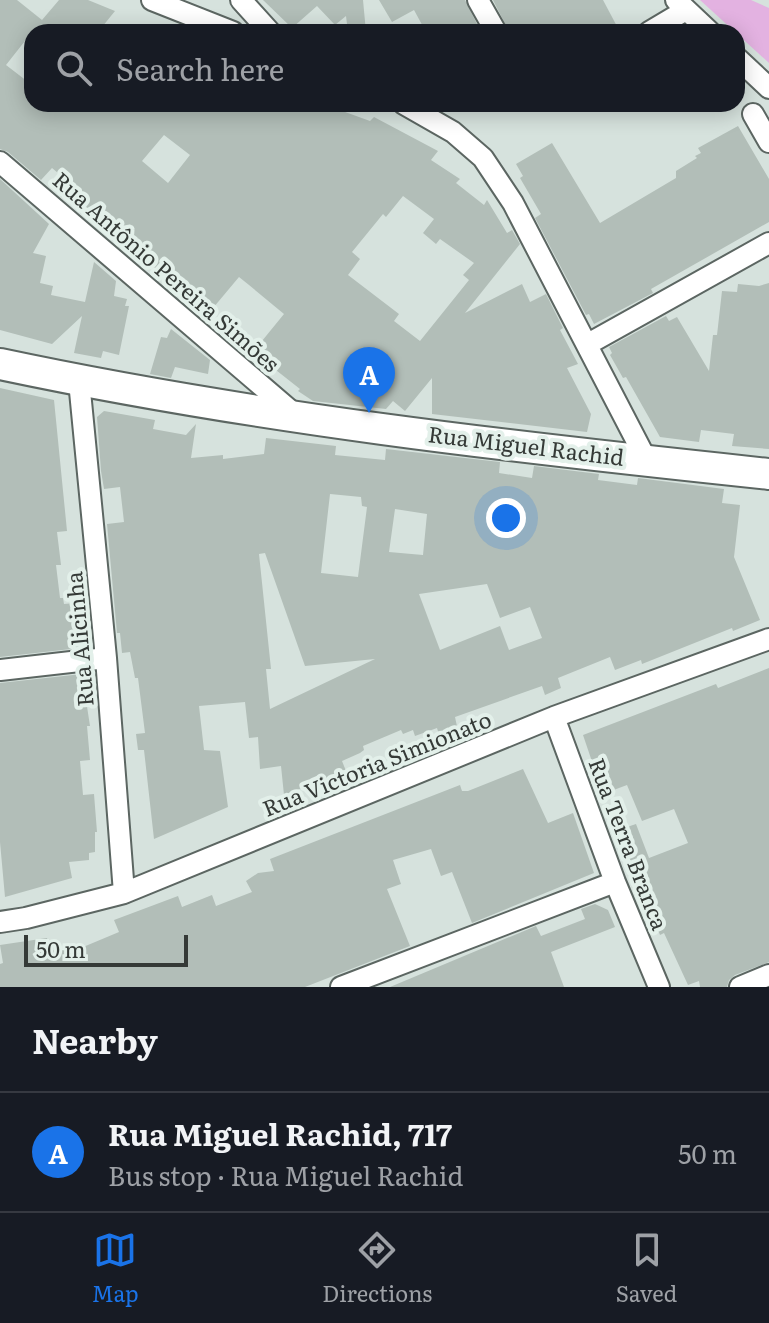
<!DOCTYPE html>
<meta charset="utf-8">
<style>
:root{--surface:#171b24;--page:#20242c;--text:#f1f3f6;--muted:#9ea1a6;--line:#363941;--accent:#1a73e8}
body{margin:0;font-family:Literata,serif;background:var(--page);color:var(--text)}
.scale{position:absolute;left:24px;bottom:20px;width:164px;box-sizing:border-box;padding-left:8px;border:4px solid #353a37;border-top:0;font-size:22px;line-height:28px;white-space:nowrap;color:#353a37;-webkit-text-stroke:6px #e3f0ea;paint-order:stroke}
.you{position:absolute;left:506px;top:518px;width:28px;height:28px;margin:-20px;border:6px solid #fff;border-radius:50%;background:#1a73e8;box-shadow:0 0 0 12px #1a73e833}
.badge{display:grid;place-items:center;width:52px;height:52px;border-radius:50%;background:var(--accent);color:#fff;font-size:26px;font-weight:700}
.pin{position:absolute;translate:-50% -66px;filter:drop-shadow(0 2px 4px #0008)}
.pin::after{content:'';position:absolute;top:42px;width:28px;height:24px;background:inherit;clip-path:polygon(0 0,100% 0,50% 100%)}
.list{margin:0;padding:0;list-style:none}
h2{display:flex;justify-content:space-between;align-items:center;height:104px;margin:0;padding:0 32px;font-size:34px}
h2 small{font-size:26px;font-weight:400;color:var(--muted)}
.list li{display:grid;grid-template-columns:52px 1fr auto;gap:24px;align-items:center;box-sizing:border-box;height:120px;padding:0 32px;border-top:2px solid var(--line)}
.list b{display:block;font-size:30px;white-space:nowrap}
.list p{margin:0;font-size:26px;white-space:nowrap;color:var(--muted)}
.list em{font-size:26px;font-style:normal;color:var(--muted)}
.icon{flex:none;width:44px;height:44px;fill:none;stroke:currentColor;stroke-width:2;stroke-linecap:round;stroke-linejoin:round}
.map{position:relative;flex:none;width:769px;height:987px;overflow:hidden}
.search{position:absolute;background:var(--surface);box-shadow:0 4px 20px #0003;left:24px;right:24px;top:24px;height:88px;display:flex;align-items:center;gap:20px;box-sizing:border-box;padding:0 28px;border-radius:24px;color:var(--muted);font-size:30px}
.sheet{height:224px;background:var(--surface)}
nav{display:flex;justify-content:space-around;align-items:center;box-sizing:border-box;height:112px;border-top:2px solid var(--line);background:var(--surface);font-size:22px;color:var(--muted)}
nav a{display:grid;justify-items:center;gap:4px}
nav .on{color:var(--accent)}
.map>svg:first-child{display:block}
.green{fill:#e3b2e1}
.building{fill:#b2beb8;fill-rule:evenodd}
.lines{fill:none;stroke-linecap:round;stroke-linejoin:round}
.minor-casing{stroke:#5c6662;stroke-width:24}
.secondary-casing{stroke:#5c6662;stroke-width:34}
.minor{stroke:#fff;stroke-width:20}
.secondary{stroke:#fff;stroke-width:30}
.labels{text-anchor:middle;stroke-width:8;stroke-linejoin:round;paint-order:stroke}
.street-label{font-size:22px;fill:#353a37;stroke:#e3f0ea}
</style>
<div class="map">
<svg width="769" height="987" viewBox="0 0 769 987">
<rect width="100%" height="100%" fill="#d6e2dd"/>
<!-- green -->
<path class="green" d="M700,0H751L769,8V63Z"/>
<!-- building -->
<path class="building" d="M0,0H17L42,20L59,0H88L115,11L98,32H32L6,65L32,85V104H323L370,121L374,117L438,151L431,160L460,179L456,183L484,205L487,200L507,233L512,230L520,244L465,313L522,284L530,302L546,294L563,328L560,330L578,364L567,368L591,414L587,432L432,414V378L405,411L393,401L386,409L313,401L298,391L300,389L253,352L284,314L249,285L239,277L208,314L69,198L77,189L52,168L41,180L8,152L0,149ZM164,135L190,155L168,183L142,161ZM403,196L434,219L423,233L436,244L440,239L474,263L463,275L469,280L420,341L394,321L399,314L348,275L360,259L352,252L383,214L386,217Z
M263,0H363L366,32H348L346,16L335,25L317,6L292,28Z
M379,0H465L481,32H426L414,10L392,22Z
M493,0H603L620,32H509Z
M738,126L769,179V222L651,289L653,293L594,324L589,314L586,315L535,218L541,214L520,178L523,176L516,164L552,143L600,223L676,178V171L697,158L695,156L701,153L698,148Z
M0,179L49,224L33,253L46,256L40,283L53,286L51,295L85,302L94,262L116,281L114,296L127,299L125,306H129L119,355L103,351L101,358L74,353L82,316L52,344L0,330Z
M769,283V449L732,446L734,434L701,430L699,442L660,437L626,377L623,378L610,355L612,353L609,347L666,316L669,321L677,317L709,371L713,335H717L722,291L737,292L738,284L759,286Z
M171,329L210,360L208,374L175,367L171,378L150,374L161,337L167,338Z
M0,388L54,400L67,531L57,532L61,565H56L60,598H63L64,604L75,603L80,648L0,657Z
M104,411L155,420L153,429L186,435L196,424L191,458L223,455V459L264,454L266,438L336,446L335,455L385,460L386,449L500,462L499,473L532,478L534,466L599,474L598,480L637,485L638,478L724,489L722,503L740,505L734,557L760,620L733,631L732,628L642,664L641,660L615,670L610,657L558,678L561,688L545,695L542,686L455,717L458,731L440,738L437,728L415,736L413,730L403,734L401,730L363,746L364,750L360,753L342,761L346,771L284,795L281,766L260,769L258,737L249,738L245,702L199,706L204,750L220,751L228,807L154,839L144,750H138L136,734L145,733L138,678H135L130,652L122,653L120,633H117L107,524L124,522L120,487L104,489L101,471L97,417ZM330,494L361,497L362,506L367,507L358,577L321,573ZM395,509L427,514L423,555L389,552ZM265,553L305,666L375,659L270,709L266,669H271L259,554ZM487,584L500,618L530,607L542,638L509,650L500,626L440,650L419,594Z
M769,668V962L735,975L729,980L727,987H700L699,981L688,985L664,933L660,935L618,830L636,824L649,858L688,843L674,809L642,821L627,785L603,794L583,735L716,684L718,688Z
M82,674L90,726H87L90,760L80,761L83,795L94,794L97,832H95V852L89,853V860L69,862L72,878L5,897L0,842V683Z
M523,769L548,823L573,813L594,873L472,923L452,872L441,876L431,849L393,860L401,884L387,889L410,946L305,987H0V964L3,963L0,945L47,938L50,951L75,946L76,950L119,932L114,920L178,896L182,907L212,895L216,906L252,892L246,881L258,873L274,871L270,859L460,785L462,791H468Z
M595,904L608,910L615,927L551,952L564,987H390L536,926L541,936L585,919L581,909Z"/>
<g class="lines">
<defs>
<path id="minor" d="M152,0L233,32
M241,0L270,32
M478,0L496,32
M676,0L710,32
M649,32L686,10
M737,58L769,88
M404,104L453,132L483,158L513,203L647,461
M753,114L769,142
M0,162L298,417
M588,344L769,243
M79,381L106,658L124,893
M0,670L106,658
M554,717L615,882L659,987
M0,922L26,918L124,893L554,717L769,639
M341,987L615,882
M740,987L769,975"/>
<path id="secondary" d="M0,364C254,418 511,447 769,474"/>
</defs>
<!-- minor casing -->
<use href="#minor" class="minor-casing"/>
<!-- secondary casing -->
<use href="#secondary" class="secondary-casing"/>
<!-- minor -->
<use href="#minor" class="minor"/>
<!-- secondary -->
<use href="#secondary" class="secondary"/>
</g>
<g class="labels">
<!-- street labels -->
<g class="street-label">
<text transform="translate(166 272) rotate(41)" y="8">Rua Antônio Pereira Simões</text>
<text transform="translate(526 446) rotate(7)" y="8">Rua Miguel Rachid</text>
<text transform="translate(80 639) rotate(-95)" y="8">Rua Alicinha</text>
<text transform="translate(377 764) rotate(-22)" y="8">Rua Victoria Simionato</text>
<text transform="translate(628 844) rotate(69)" y="8">Rua Terra Branca</text>
</g>
</g>
</svg>
<div class="scale">50 m</div>
<div class="you"></div>
<div class="pin badge" style="left:369px;top:413px">A</div>
<div class="search"><svg class="icon" aria-label="search" viewBox="0 0 24 24"><circle cx="10" cy="10" r="6"/><path d="M15 15l6 6"/></svg>Search here</div>
</div>
<section class="sheet">
<h2>Nearby<small></small></h2>
<ul class="list">
<li><span class="badge">A</span><div><b>Rua Miguel Rachid, 717</b><p>Bus stop · Rua Miguel Rachid</p></div><em>50 m</em></li>
</ul>
</section>
<nav>
<a class="on"><svg class="icon" aria-label="map" viewBox="0 0 24 24"><path d="M3 6l6-2 6 2 6-2v14l-6 2-6-2-6 2zM9 4v14M15 6v14"/></svg>Map</a>
<a><svg class="icon" aria-label="directions" viewBox="0 0 24 24"><path d="M12 3l9 9-9 9-9-9zM9 14v-3h6M13 9l2 2-2 2"/></svg>Directions</a>
<a><svg class="icon" aria-label="saved" viewBox="0 0 24 24"><path d="M7 4h10v16l-5-4-5 4z"/></svg>Saved</a>
</nav>
